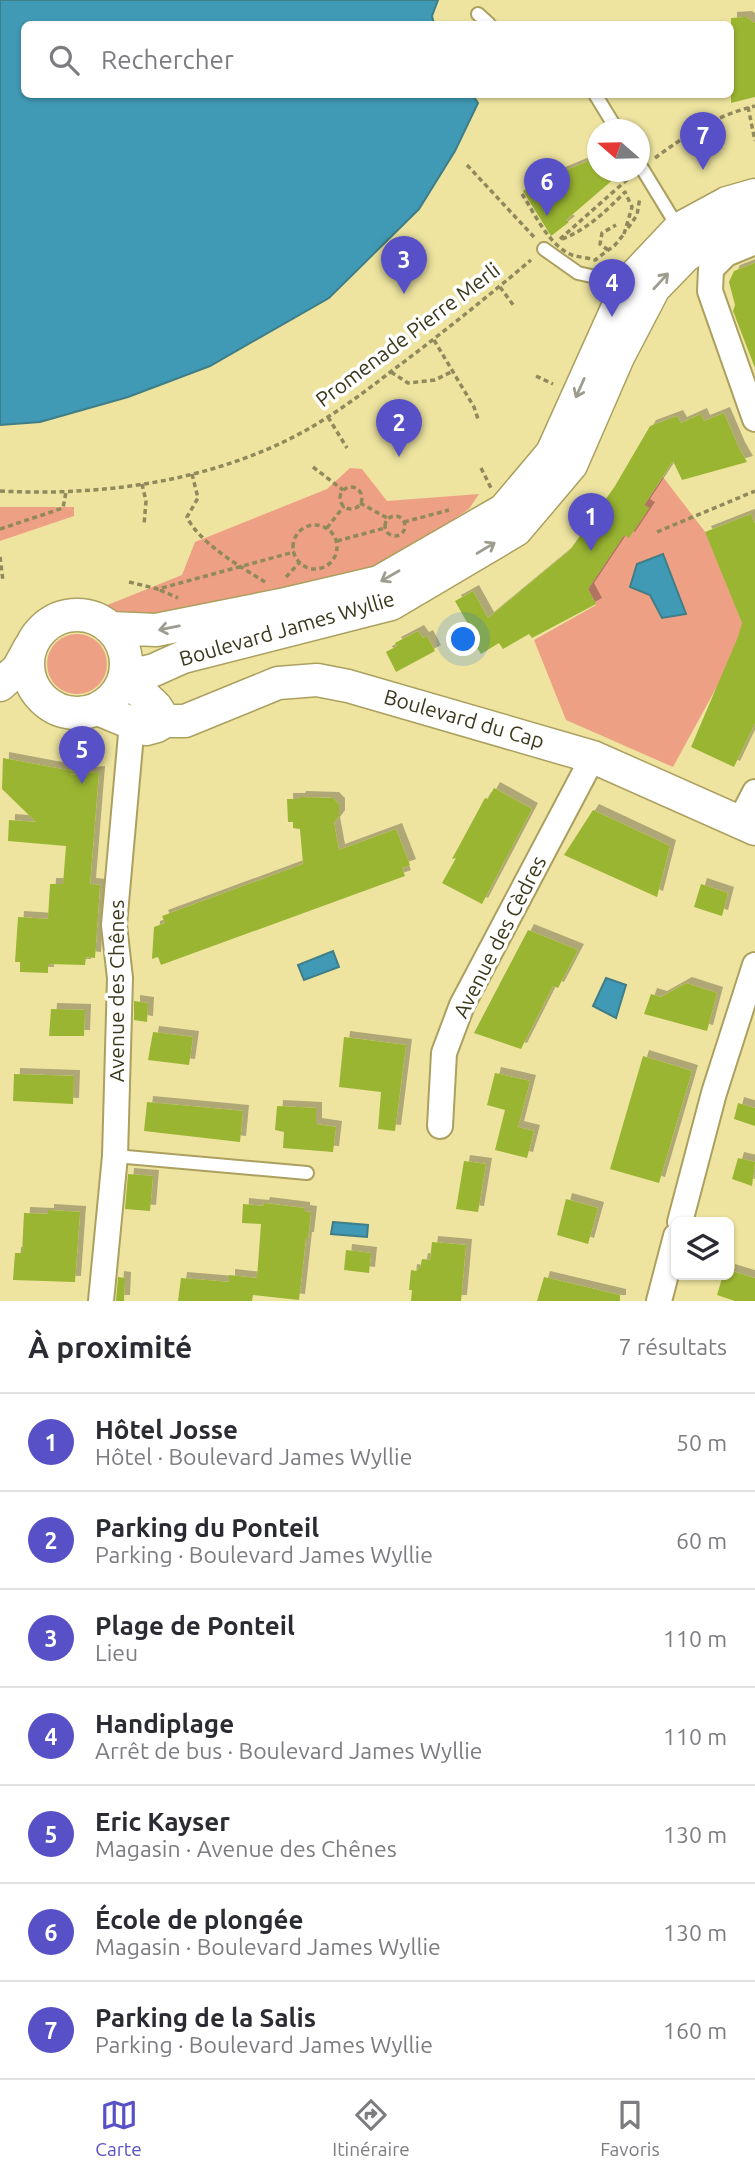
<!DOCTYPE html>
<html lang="fr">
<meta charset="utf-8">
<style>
:root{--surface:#fff;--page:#f7f7f7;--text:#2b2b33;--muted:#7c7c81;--line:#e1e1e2;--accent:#5750c7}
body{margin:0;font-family:Ubuntu,sans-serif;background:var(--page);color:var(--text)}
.controls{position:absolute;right:21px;bottom:21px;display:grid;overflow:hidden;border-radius:10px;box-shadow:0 2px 5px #0004}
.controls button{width:63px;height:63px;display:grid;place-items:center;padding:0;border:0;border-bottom:2px solid var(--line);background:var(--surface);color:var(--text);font:35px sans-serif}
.compass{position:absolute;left:587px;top:119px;width:63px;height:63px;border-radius:50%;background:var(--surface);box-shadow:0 2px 5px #0004;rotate:290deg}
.you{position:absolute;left:464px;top:640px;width:24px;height:24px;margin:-18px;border:5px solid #fff;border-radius:50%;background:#1a73e8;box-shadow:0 0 0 10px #1a73e833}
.badge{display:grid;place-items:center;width:46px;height:46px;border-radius:50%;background:var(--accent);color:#fff;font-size:23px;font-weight:700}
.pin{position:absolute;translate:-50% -58px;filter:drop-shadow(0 2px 4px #0008)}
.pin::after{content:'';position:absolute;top:37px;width:24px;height:21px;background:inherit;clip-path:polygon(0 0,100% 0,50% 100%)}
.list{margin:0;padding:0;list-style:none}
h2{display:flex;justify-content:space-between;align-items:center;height:91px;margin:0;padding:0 28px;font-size:30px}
h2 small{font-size:23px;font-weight:400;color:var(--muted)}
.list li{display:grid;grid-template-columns:46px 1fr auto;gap:21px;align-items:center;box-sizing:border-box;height:98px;padding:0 28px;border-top:2px solid var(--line)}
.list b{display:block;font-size:26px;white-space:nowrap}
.list p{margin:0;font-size:23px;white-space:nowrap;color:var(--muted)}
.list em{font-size:23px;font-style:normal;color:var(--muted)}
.icon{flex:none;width:38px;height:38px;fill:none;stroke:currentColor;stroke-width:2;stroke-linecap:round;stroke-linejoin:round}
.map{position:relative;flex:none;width:755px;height:1301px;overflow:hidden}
.search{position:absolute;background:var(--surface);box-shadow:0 2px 5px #0004;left:21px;right:21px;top:21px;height:77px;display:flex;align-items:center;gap:18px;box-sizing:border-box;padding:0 24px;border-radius:10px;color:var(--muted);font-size:26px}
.sheet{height:777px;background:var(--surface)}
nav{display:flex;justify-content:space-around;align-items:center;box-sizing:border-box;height:98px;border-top:2px solid var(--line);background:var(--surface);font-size:19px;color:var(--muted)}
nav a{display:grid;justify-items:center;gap:4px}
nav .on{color:var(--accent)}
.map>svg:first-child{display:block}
.green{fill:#eea084}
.water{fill:#409ab5;stroke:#3f7d87;stroke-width:2}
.building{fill:#9ab532;filter:url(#shadow)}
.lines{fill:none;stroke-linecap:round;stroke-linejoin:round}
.service-casing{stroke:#aba05f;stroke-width:16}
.minor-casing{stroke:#aba05f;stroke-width:28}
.tertiary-casing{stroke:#aba05f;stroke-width:35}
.path{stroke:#90895b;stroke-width:3.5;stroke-dasharray:5 3.5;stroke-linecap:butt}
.service{stroke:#fff;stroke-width:12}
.minor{stroke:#fff;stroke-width:24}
.tertiary{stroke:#fff;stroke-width:32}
.path-bridge{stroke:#90895b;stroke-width:3.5;stroke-dasharray:5 3.5;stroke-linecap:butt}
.oneway{stroke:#9e9c8e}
.labels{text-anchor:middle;stroke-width:7;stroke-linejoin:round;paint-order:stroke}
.street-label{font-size:21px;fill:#3c381c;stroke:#fff}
</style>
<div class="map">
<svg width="755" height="1301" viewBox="0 0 755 1301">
<defs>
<filter id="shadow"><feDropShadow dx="6" dy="-6" stdDeviation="0" flood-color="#0004"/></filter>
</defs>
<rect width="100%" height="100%" fill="#eee4a0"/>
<!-- green -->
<path class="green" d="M350,468L362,469L387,501L479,494L469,509L427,537L376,566L261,594L149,616L122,614L105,606L182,575L195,542L327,489Z
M663,477L706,533L743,625L726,670L673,767L566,720L534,640L596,605L587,588Z
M0,507H74V516L0,541Z
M47 664a30 30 0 1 1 60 0a30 30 0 1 1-60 0Z"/>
<!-- water -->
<path class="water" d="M0,0H438L432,16L434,24H24V94H472L478,103L455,151L419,209L329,298L210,366L128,397L40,422L0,425Z
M663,554L686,614L662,618L650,595L630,587L637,564Z
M333,951L339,967L304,980L298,965Z
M606,978L626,985L616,1018L593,1006Z
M333,1222L368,1225L367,1237L331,1234Z"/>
<!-- building -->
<path class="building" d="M746,17L755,23V97L731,103V18Z
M598,157V172H622L566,220L569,222L551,236L523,191L535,183Z
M755,263V368L733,311L735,305L729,282L734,271Z
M724,413L739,448L747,462L682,480L673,461L644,505L649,508L629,538L624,535L588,589L596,604L532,638L529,634L503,649L499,643L481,654L469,636L473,633L455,601L473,591L488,618L570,550L615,486L650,426L677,416L681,423L701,414L704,421Z
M751,514L755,524V723L734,767L691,747L738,637L742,623L705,532Z
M418,631L423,638L427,636L435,651L396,672L386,652L397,646L395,643Z
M3,758L72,771L71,775L99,772L90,884L100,885L95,958L86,957L85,965L48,964V973L20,972V962H15L18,917L48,919L50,884H63L66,846L8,841L9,820L36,822L2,789Z
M494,788L532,809L482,904L442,883L456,858L452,859L485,798L488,799Z
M300,797L333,798L339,804V816L334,823L339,850L396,829L410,865L402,868L405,876L161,965L158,957L152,959L154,927L165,923L162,916L303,864L300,829L293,828V822H288L287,799H299Z
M593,810L670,846L657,897L564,855Z
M701,884L728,893L722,916L694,907Z
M528,930L578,950L558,988L553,986L521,1049L474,1033Z
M686,983L717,993L707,1031L644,1014L651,994L661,997Z
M134,1001L148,1003L147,1022L134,1020Z
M51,1009L85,1010L84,1036H49Z
M153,1032L193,1037L189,1065L148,1060Z
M344,1037L406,1045L395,1131L378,1129L381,1092L339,1087Z
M643,1056L692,1071L659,1183L610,1169Z
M495,1073L530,1081L518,1127L534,1131L527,1158L495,1150L505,1110L487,1105Z
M14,1074L74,1076L73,1104L13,1101Z
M147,1102L243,1111L240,1142L144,1131Z
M738,1103L755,1108V1126L734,1119Z
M277,1106L316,1108V1124L336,1127L333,1152L283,1148L284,1132L275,1130Z
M738,1158L755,1162L752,1186L732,1179Z
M464,1161L486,1164L478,1212L456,1209Z
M128,1174L153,1176L150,1211L125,1209Z
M566,1199L598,1208L588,1244L557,1235Z
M264,1203L304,1208V1211L311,1212L308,1238H306L299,1300L253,1295L252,1301H178L181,1278L229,1282V1275L257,1278L261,1224L242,1223L243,1204L263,1206Z
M48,1210L80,1212L75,1282L13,1280L15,1253H22L24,1213L48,1214Z
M432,1242L466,1245L461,1301H411L412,1290H409L411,1270L417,1271L418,1268H420L422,1259L430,1260Z
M346,1250L371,1253L369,1273L344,1270Z
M729,1270L755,1278V1301H735L717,1295L723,1275H729Z
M118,1277L125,1278L124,1301H116Z
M544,1277L620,1295V1301H537Z"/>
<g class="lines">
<defs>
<path id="service" d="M478,14L489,24
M595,94L617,130
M640,165L679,229
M544,249L578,273L604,279L628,282
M115,1156L307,1173"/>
<path id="minor" d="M755,242L726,254L711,269L710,291L755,419
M740,821L755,792
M440,1126L444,1053L462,1005L593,757
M680,1222L714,1093L755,965
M101,1301L115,1156L120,978L114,925L132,723
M659,1301L676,1236"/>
<path id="tertiary" d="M28 664a49 49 0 1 1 98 0a49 49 0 1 1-98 0Z
M110,628L156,630L281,605L379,582L504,510L552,453L629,282L679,229L727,203L755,195
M125,677L154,670L183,657L391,604L516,530L571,465L618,357L654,288L685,256L738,223L755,218
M125,677L156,707L165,721
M0,685L18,669L30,647
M98,709L146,729L157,726L165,721H185L278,683L317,680L348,686L593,757L755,829"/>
</defs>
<!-- service casing -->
<use href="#service" class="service-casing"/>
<!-- minor casing -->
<use href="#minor" class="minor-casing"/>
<!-- tertiary casing -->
<use href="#tertiary" class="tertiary-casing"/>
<!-- path -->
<path class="path" d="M748,107L755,141
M655,158C686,135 717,115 755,106
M467,165L534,237
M628,228L637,215L640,197
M560,239L630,177
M562,239C588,229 606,211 625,192L632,207L624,234
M608,250L600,244L602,233L616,225
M500,287L514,306
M434,340L474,407L478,419
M391,372L408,383L435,380L453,371
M536,376L553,384
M328,417L347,448
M313,467L343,490
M481,468L491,488
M192,474L198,498L187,517C199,543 241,567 265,582
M142,484L146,501L144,525
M340 498a11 11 0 1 1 22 0a11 11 0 1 1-22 0Z
M0,491C93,496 191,484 277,445C319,426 357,398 393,370C440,335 486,298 531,260
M360,503L389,519
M385 526a10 10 0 1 1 20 0a10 10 0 1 1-20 0Z
M404,522L449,510
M293 547a22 22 0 1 1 44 0a22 22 0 1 1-44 0Z
M327,528L344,506
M0,529L63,508L66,492
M657,532L755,491
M337,541L385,528
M0,557L3,581
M286,577L300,562
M129,582L158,589L294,552
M160,590L178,598"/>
<!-- service -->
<use href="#service" class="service"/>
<!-- minor -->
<use href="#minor" class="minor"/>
<!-- tertiary -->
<use href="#tertiary" class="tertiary"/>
<!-- path-bridge -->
<path class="path-bridge" d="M522,194C535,214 549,246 572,255C579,257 588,258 595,260L615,245L624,234"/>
</g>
<!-- one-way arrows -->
<defs><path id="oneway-shaft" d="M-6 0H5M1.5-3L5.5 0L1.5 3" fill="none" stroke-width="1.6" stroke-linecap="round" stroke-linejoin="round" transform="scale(1.75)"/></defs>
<g class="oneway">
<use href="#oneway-shaft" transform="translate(661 281) rotate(-47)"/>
<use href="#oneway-shaft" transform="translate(580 388) rotate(114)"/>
<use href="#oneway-shaft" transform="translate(486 548) rotate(-31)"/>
<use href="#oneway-shaft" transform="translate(390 576) rotate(150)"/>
<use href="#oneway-shaft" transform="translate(169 628) rotate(169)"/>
</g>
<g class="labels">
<!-- street labels -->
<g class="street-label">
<text transform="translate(408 335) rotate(-37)" y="7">Promenade Pierre Merli</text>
<text transform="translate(287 629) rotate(-16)" y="7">Boulevard James Wyllie</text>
<text transform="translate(464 719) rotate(16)" y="7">Boulevard du Cap</text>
<text transform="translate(500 937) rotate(-63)" y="7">Avenue des Cèdres</text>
<text transform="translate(117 991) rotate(-90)" y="7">Avenue des Chênes</text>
</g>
</g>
</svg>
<div class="controls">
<button><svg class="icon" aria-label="layers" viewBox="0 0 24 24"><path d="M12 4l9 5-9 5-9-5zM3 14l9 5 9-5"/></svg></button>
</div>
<svg class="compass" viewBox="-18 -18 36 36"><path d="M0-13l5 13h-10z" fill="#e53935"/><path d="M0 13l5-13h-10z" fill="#7c7c81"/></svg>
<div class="you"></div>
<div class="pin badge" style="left:591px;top:551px">1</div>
<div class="pin badge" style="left:399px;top:457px">2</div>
<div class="pin badge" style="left:404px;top:294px">3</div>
<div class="pin badge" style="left:612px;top:317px">4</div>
<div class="pin badge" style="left:82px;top:784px">5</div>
<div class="pin badge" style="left:547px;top:216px">6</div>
<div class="pin badge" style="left:703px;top:170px">7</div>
<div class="search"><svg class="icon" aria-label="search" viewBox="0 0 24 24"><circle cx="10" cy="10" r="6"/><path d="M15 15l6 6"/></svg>Rechercher</div>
</div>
<section class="sheet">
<h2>À proximité<small>7 résultats</small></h2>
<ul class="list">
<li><span class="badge">1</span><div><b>Hôtel Josse</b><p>Hôtel · Boulevard James Wyllie</p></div><em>50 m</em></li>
<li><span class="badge">2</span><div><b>Parking du Ponteil</b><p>Parking · Boulevard James Wyllie</p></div><em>60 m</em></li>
<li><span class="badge">3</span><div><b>Plage de Ponteil</b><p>Lieu</p></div><em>110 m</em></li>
<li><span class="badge">4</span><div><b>Handiplage</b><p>Arrêt de bus · Boulevard James Wyllie</p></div><em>110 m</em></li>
<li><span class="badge">5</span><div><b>Eric Kayser</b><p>Magasin · Avenue des Chênes</p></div><em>130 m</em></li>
<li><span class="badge">6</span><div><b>École de plongée</b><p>Magasin · Boulevard James Wyllie</p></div><em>130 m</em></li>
<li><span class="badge">7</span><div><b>Parking de la Salis</b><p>Parking · Boulevard James Wyllie</p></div><em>160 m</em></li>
</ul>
</section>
<nav>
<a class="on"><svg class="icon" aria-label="map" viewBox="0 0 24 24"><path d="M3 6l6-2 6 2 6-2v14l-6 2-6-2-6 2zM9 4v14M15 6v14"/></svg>Carte</a>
<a><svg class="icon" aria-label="directions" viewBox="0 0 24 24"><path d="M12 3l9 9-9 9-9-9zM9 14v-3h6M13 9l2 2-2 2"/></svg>Itinéraire</a>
<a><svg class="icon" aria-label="saved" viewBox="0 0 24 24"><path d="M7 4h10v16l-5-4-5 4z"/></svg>Favoris</a>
</nav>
